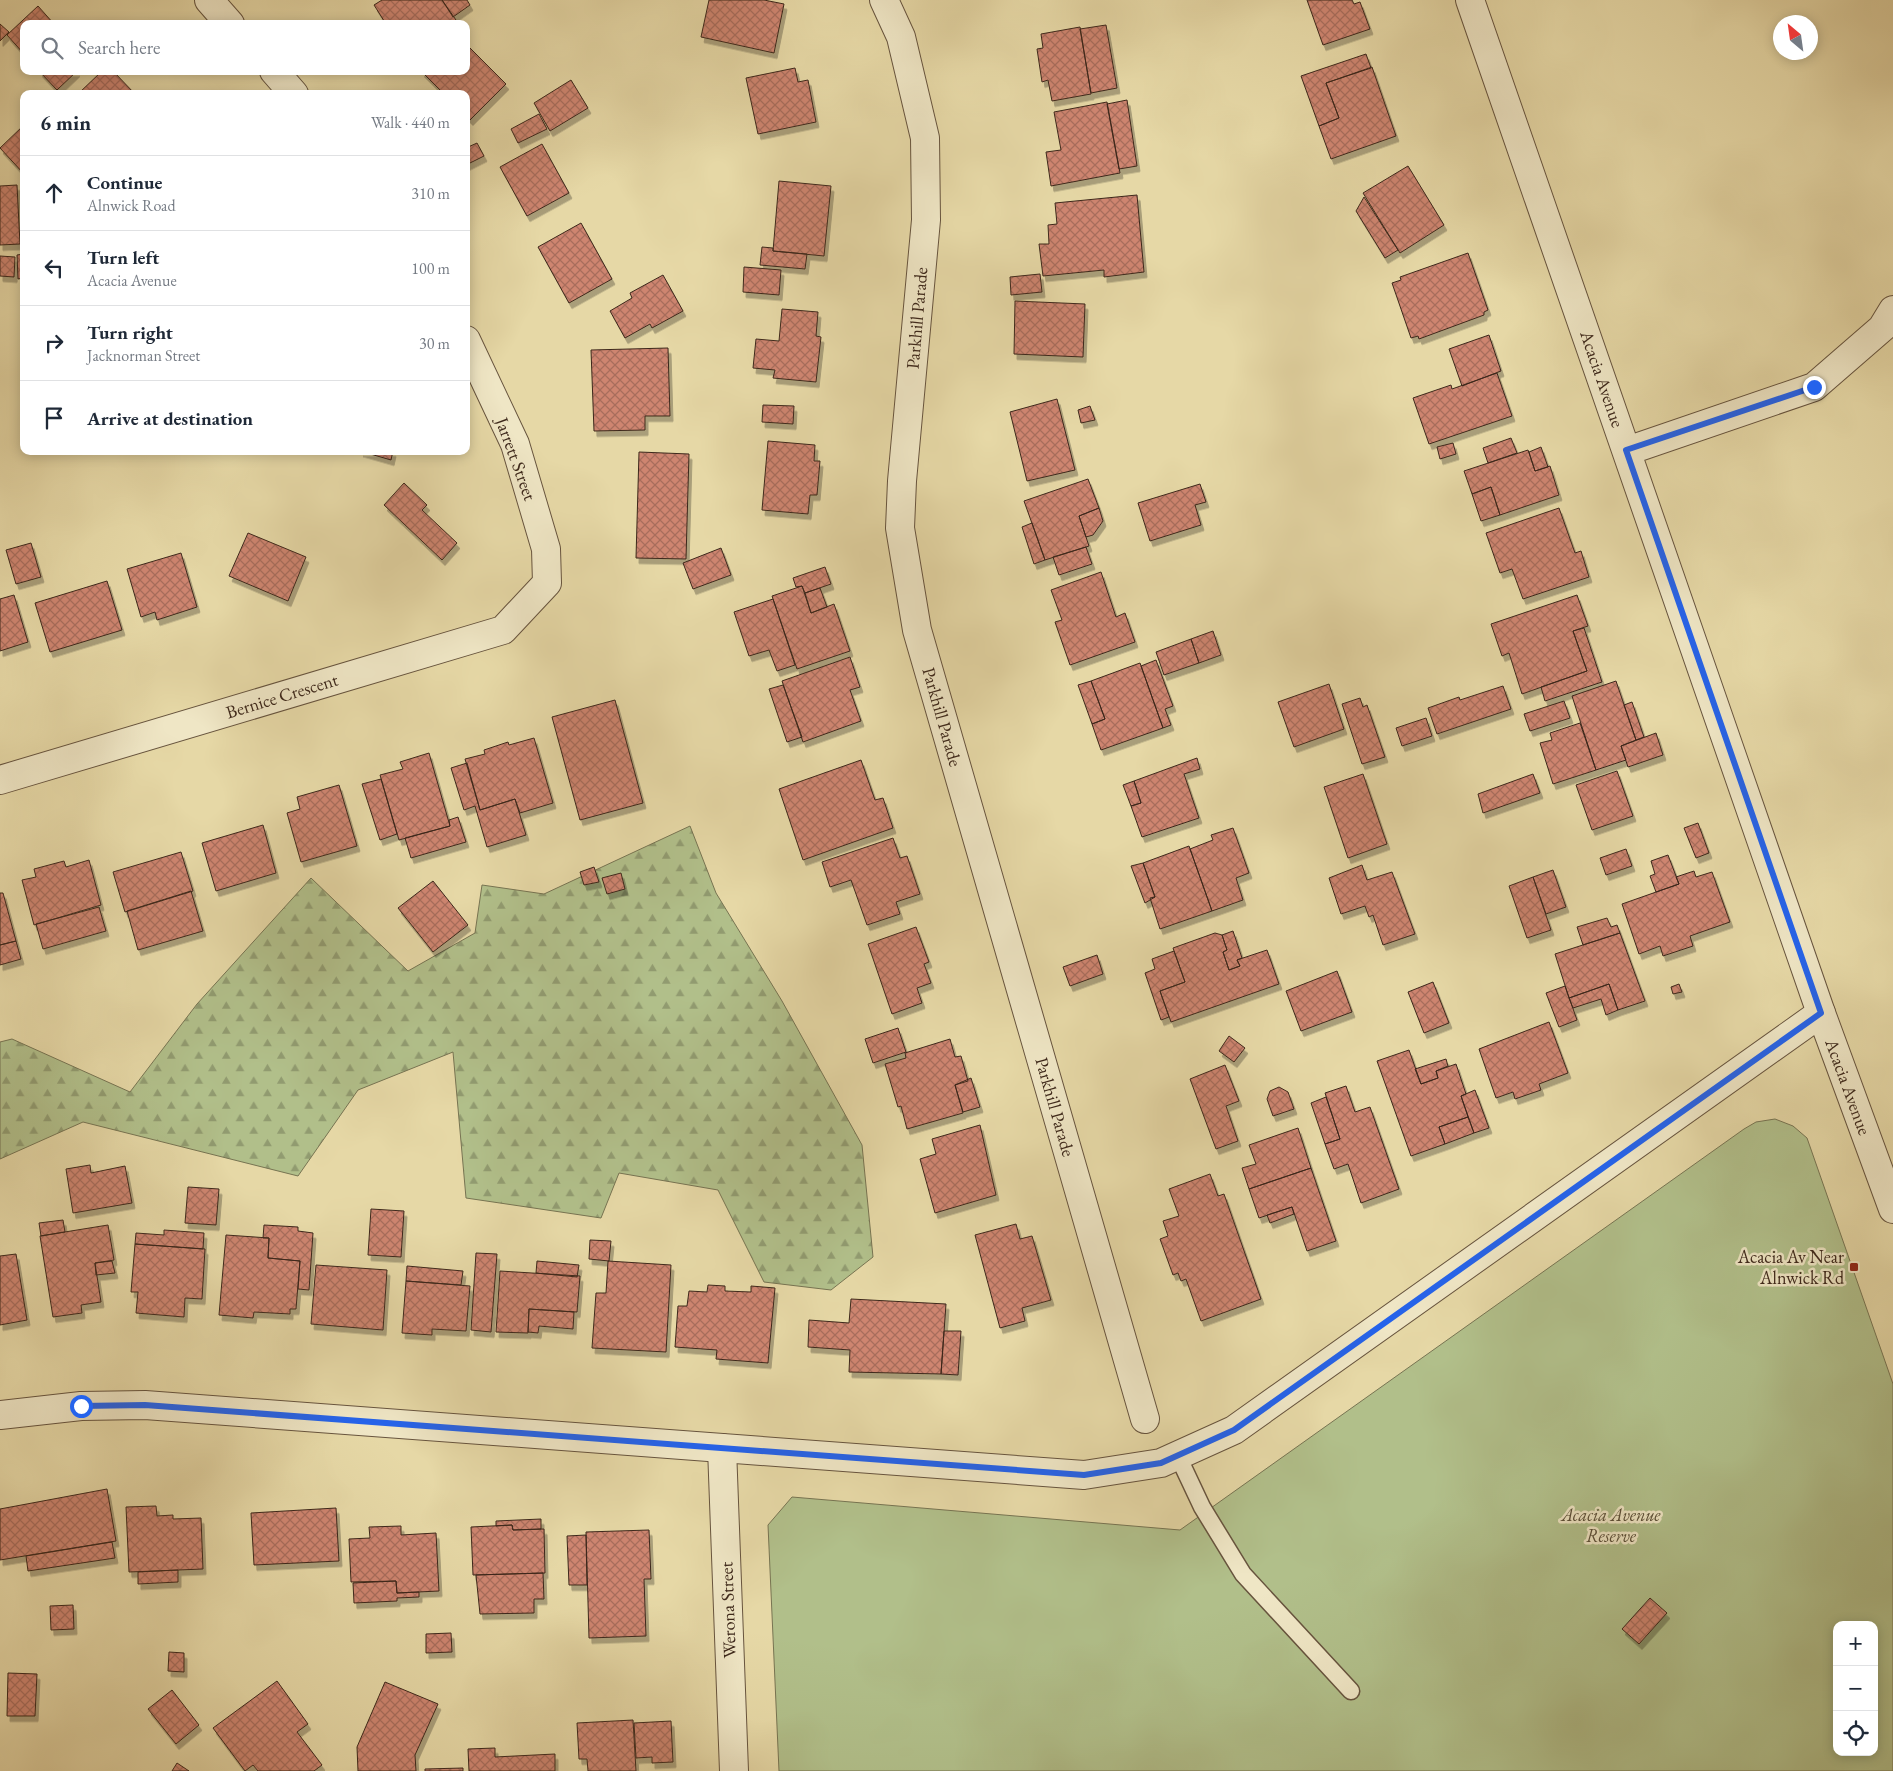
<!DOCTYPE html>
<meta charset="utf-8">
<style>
:root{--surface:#fff;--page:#f2f2f3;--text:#1f2937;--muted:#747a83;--line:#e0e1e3}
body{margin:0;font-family:"EB Garamond",serif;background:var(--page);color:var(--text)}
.controls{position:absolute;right:15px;bottom:15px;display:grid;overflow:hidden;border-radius:10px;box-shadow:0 2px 12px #0003}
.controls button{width:45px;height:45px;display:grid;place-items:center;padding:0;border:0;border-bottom:1px solid var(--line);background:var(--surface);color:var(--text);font:25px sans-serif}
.compass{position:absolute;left:1773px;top:15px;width:45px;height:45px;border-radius:50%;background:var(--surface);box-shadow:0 2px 12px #0003;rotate:331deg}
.stop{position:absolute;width:15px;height:15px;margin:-11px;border:4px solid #2563eb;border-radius:50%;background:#fff}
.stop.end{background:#2563eb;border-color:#fff;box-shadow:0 1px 5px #0008}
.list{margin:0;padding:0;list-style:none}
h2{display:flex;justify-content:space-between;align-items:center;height:65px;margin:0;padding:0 20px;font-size:21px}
h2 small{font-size:16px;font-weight:400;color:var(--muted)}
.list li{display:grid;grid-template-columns:32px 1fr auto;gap:15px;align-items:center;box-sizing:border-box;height:75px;padding:0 20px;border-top:1px solid var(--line)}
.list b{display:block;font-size:19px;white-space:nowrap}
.list p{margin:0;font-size:16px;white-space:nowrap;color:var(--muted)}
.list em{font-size:16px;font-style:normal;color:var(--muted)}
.icon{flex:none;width:28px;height:28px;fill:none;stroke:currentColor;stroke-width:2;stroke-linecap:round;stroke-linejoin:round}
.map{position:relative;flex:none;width:1893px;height:1771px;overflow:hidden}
.search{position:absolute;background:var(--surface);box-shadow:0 2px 12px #0003;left:20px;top:20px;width:450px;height:55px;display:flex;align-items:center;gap:12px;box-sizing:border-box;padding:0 18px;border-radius:10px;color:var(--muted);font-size:19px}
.panel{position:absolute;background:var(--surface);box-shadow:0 2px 12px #0003;left:20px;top:90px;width:450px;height:365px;border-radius:10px}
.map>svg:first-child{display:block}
.green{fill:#b1bf8a;stroke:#777452;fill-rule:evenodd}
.forest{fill:url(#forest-firs);stroke:#777452}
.building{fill:url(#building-cross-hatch);stroke:#3d281b;filter:url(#shadow)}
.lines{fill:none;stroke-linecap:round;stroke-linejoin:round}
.service-casing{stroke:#67543e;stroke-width:19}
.minor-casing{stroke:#67543e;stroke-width:30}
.tertiary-casing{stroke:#67543e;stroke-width:30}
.service{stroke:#efe6c5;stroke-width:16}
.minor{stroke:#efe6c5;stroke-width:28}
.tertiary{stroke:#efe6c5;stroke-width:28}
.route{stroke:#2563eb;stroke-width:6}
.poi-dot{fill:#8f2418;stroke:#efe6c5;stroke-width:2}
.labels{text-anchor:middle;stroke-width:5;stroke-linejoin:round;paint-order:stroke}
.street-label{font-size:18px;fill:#3d281b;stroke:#efe6c5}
.poi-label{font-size:18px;fill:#3d281b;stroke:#efe6c5;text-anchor:end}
.park-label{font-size:18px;font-style:italic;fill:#5a4e37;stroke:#efe6c5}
</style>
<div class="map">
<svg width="1893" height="1771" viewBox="0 0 1893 1771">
<defs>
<pattern id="forest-firs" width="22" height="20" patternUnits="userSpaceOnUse" patternTransform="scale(1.25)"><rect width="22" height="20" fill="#b1bf8a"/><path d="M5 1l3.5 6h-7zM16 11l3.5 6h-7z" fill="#919b70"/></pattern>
<pattern id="building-cross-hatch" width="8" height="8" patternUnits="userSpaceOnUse" patternTransform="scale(1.25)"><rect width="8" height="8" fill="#ce8570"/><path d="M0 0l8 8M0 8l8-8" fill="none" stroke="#a86d5b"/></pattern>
<filter id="shadow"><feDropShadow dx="3" dy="5.5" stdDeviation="0" flood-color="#0004"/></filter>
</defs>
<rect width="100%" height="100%" fill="#e6d8a6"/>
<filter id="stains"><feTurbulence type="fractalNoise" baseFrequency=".004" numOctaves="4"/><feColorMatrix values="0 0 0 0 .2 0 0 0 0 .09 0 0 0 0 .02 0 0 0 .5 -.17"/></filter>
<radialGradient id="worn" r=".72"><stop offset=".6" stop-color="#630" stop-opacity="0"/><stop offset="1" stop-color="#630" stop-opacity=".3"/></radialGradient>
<!-- green -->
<path class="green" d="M1775,1119L1793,1126L1807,1138L1893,1384V1771H779L768,1525L792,1497L1180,1530L1744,1129L1756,1122ZM1837,1625H1874V1752H1837Z"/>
<!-- forest -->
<path class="forest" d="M690,826L716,893L782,1001L862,1145L873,1257L831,1290L764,1282L718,1190L619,1173L601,1218L466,1198L453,1052L358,1090L298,1176L83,1122L0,1159V1042L12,1039L130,1092L197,1004L311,878L408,971L475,933L482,885L544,894Z"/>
<!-- building -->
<path class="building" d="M382,0H442L456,20L449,24H386L374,5Z
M442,0H467L470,5L453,17Z
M709,0H764L784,4L774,53L701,37Z
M1307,0H1352L1354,4L1360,2L1370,29L1323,45Z
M38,6L54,24H24V54L7,35Z
M0,24L9,32L0,41Z
M1106,25L1117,88L1091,93L1080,29Z
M1080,27L1091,94L1052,101L1048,80L1042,82L1037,49L1043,48L1041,34Z
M466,44L506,84L470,120L466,116V94H444L421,71H466Z
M1366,54L1371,68L1326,83L1339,118L1319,126L1301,76Z
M1372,67L1396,136L1331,159L1319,126L1339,118L1326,83Z
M795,68L798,82L808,80L816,122L758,134L746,78Z
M39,71H77L57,90Z
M102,71H113L135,94H78Z
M571,80L588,108L550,131L534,103Z
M1127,100L1137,166L1119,169L1107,104Z
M1107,102L1120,173L1051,186L1046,152L1061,150L1054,112Z
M539,114L547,129L518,143L511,129Z
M24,125V174L0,148Z
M477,143L484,156L466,165V148Z
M542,144L569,193L527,216L500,167Z
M1408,166L1444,225L1400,253L1363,193Z
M779,181L831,186L824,256L773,251Z
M17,185L20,244L0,245V186Z
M1137,195L1144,272L1104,277V270L1043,276L1039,244H1049L1048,225L1057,224L1055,203Z
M1364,197L1398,250L1385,258L1356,211Z
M581,223L612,279L569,303L538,247Z
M762,247L773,248V251L807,254L805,269L760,265Z
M1468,253L1488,310L1484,312V315L1419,339L1418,336L1411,338L1392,283L1401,280L1400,277Z
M24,254V278L18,279L17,255Z
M0,256L15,257L14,277L0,276Z
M744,267L781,270L779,295L743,292Z
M1040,274L1042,292L1011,295L1010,277Z
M663,275L683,311L652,328L650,324L625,338L610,311L632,298L630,293Z
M1015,301L1085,304L1083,357L1014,354Z
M782,309L818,312L816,336L821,337L816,382L773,378L775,370L753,368L756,339L779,341Z
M1489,335L1501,371L1462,386L1449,349Z
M668,348L670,416H645V430L594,431L591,350Z
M1497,373L1512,416L1429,444L1413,398L1451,385L1452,389Z
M1057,399L1075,470L1027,481L1010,412Z
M763,405L794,406L793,424L762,422Z
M1090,406L1095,420L1081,423L1078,410Z
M1511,438L1517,453L1488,463L1483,448Z
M768,441L815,445L814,461H820L817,495H810L808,514L762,510Z
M1453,443L1456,454L1440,459L1437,447Z
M1541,447L1548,467L1535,471L1529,452Z
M1528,450L1535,471L1550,466L1559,495L1500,515L1491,487L1472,494L1464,471Z
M360,451H393L391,460Z
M639,452L689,454L686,559L636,558Z
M1088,479L1099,508L1079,516L1089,546L1045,560L1024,501Z
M404,483L427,505L422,510L457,543L442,560L384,505Z
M1200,484L1206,502L1195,505L1201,525L1150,541L1138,503Z
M1491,487L1500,515L1481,521L1472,494Z
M1099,508L1103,521L1093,535L1086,537L1079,516Z
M1559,508L1575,553L1581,551L1589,577L1523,599L1512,569L1500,573L1486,533Z
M1032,523L1045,560L1034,564L1022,527Z
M248,533L306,557L288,601L229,576Z
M31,543L41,577L16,584L6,550Z
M1086,547L1092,564L1059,575L1053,557Z
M721,548L731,575L693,589L683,563Z
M181,553L197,607L157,620L155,612L141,617L127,569Z
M825,567L831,584L805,593L802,586L796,587L793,578Z
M1101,572L1116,617L1125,613L1135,642L1070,665L1055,622L1062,620L1051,590Z
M107,581L122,630L50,652L35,603Z
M802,586L811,613L834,604L850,651L797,669L772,596Z
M820,588L827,607L811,613L805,593Z
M14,595L28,642L0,651V599Z
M1577,595L1588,626L1573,631L1587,671L1522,694L1509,653L1502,656L1491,624Z
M773,599L795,665L777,671L769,650L749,656L734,612Z
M1584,628L1602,682L1545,701L1541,687L1587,671L1573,631Z
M1213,631L1221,655L1199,663L1191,639Z
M1191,639L1199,663L1164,675L1156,652Z
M850,657L860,687L850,690L861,721L803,742L782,681Z
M1156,660L1173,706L1165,709L1171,725L1163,728L1141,666Z
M1140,663L1163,728L1101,750L1092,724L1105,719L1091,681Z
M1091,681L1105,719L1092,724L1078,685Z
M1616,681L1636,740L1621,746L1626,760L1596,770L1572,696Z
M1329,684L1344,729L1294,747L1278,702Z
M783,685L802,737L787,742L769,689Z
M1503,686L1511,709L1437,734L1428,708L1459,697L1460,700Z
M1360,698L1363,707L1367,705L1385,757L1362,764L1342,704Z
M615,700L643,803L580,820L552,717Z
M1564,701L1570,718L1530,731L1524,714Z
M1632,702L1644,737L1636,740L1624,705Z
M1426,718L1432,736L1402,746L1396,728Z
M1580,723L1596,770L1553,784L1540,743L1552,740L1550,733Z
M1656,733L1663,755L1628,767L1621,746Z
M534,738L553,803L520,813L515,799L480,810L465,759L485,754L484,750L508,742L509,745Z
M429,753L450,826L399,840L380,775L403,769L400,762Z
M1197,758L1200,769L1184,774L1199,818L1142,837L1131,806L1141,803L1134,781Z
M861,760L875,800L883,798L893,828L803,860L779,789Z
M467,763L480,810L515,799L526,835L487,847L475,806L464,810L451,768Z
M1617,771L1633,816L1592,830L1576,785Z
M1363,774L1387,844L1348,858L1324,787Z
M1533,774L1540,793L1483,813L1478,794Z
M381,779L397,834L380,840L362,784Z
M1134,781L1141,803L1131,806L1123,785Z
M339,785L357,846L301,862L287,813L300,809L297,797Z
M458,817L466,842L411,858L405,838L450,826L449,820Z
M1698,823L1709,853L1696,858L1684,828Z
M263,825L276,873L216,891L202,843Z
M1233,828L1249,873L1236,878L1243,900L1212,911L1190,849L1213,840L1211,835Z
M893,838L900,858L907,856L920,894L896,902L900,914L867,925L851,880L830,887L822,862Z
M1189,846L1212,911L1160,929L1150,898L1155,897L1143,863Z
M1626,849L1632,866L1606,875L1600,858Z
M181,852L193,891L125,912L113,872Z
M1668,855L1679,884L1656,892L1650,876L1655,874L1651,861Z
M89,860L101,905L34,925L22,880L36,877L34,869L64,861L66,867Z
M1143,863L1155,897L1145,903L1131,866Z
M1362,865L1367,880L1392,872L1415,934L1383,945L1373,915L1369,917L1365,906L1341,914L1329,878Z
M594,867L599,882L584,885L580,872Z
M1553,870L1566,907L1546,914L1533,877Z
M1694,871L1696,877L1712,872L1730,922L1690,936L1693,946L1663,956L1660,946L1639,954L1622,904L1679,884L1676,877Z
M621,873L625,889L607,894L602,878Z
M1533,877L1551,930L1527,938L1509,886Z
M433,881L468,925L433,952L398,908Z
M191,891L203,931L138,950L127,911Z
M0,893H3L16,941L0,945Z
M99,907L106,931L43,949L36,924Z
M1607,918L1611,927L1617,925L1620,933L1583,945L1577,927Z
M916,927L929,962L924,964L931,983L917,988L922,1003L892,1014L868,944Z
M1233,931L1242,958L1237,960L1240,966L1229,970L1223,952L1227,950L1222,935Z
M1215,933L1222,935L1227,950L1223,952L1229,970L1240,966L1237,960L1267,950L1279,984L1171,1022L1160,991L1185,982L1173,948Z
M1620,933L1645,1001L1618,1010L1609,984L1569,998L1555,954Z
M16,941L21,959L0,965V945Z
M1174,951L1185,982L1160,991L1169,1017L1161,1020L1145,973L1155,969L1152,959Z
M1097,955L1103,974L1070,986L1063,967Z
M1337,971L1352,1012L1301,1031L1286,991Z
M1433,982L1449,1023L1424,1033L1408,992Z
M1609,984L1618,1010L1606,1015L1601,999L1573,1008L1569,998Z
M1679,984L1682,992L1673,994L1671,987Z
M1565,986L1577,1020L1559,1027L1546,993Z
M1549,1022L1568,1073L1539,1084L1541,1090L1515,1099L1513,1092L1496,1098L1479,1049Z
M898,1028L906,1052L873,1063L865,1039Z
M1229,1036L1245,1048L1234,1062L1219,1051Z
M950,1039L955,1057L961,1056L968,1081L955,1085L963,1113L907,1129L901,1106L898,1107L885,1064L906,1058L905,1053Z
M1409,1050L1421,1084L1438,1078L1436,1071L1456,1064L1466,1094L1461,1096L1468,1117L1439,1127L1445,1144L1411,1156L1377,1061Z
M1446,1059L1448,1066L1436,1071L1438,1078L1421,1084L1415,1069Z
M1225,1065L1239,1101L1226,1106L1238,1141L1216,1149L1190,1079Z
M971,1078L980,1107L963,1112L955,1085Z
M1346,1086L1355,1112L1370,1107L1399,1189L1361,1203L1348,1164L1334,1169L1325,1144L1340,1139L1325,1093Z
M1279,1087L1288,1092L1294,1109L1273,1116L1267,1099L1270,1091Z
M1475,1090L1489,1128L1474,1133L1461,1096Z
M1326,1097L1340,1139L1325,1144L1311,1103Z
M1468,1117L1474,1133L1445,1144L1439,1127Z
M980,1125L996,1195L935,1213L920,1159L936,1154L932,1139Z
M1298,1128L1311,1168L1249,1189L1242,1168L1256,1164L1249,1145Z
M90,1165L91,1173L125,1166L132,1203L73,1213L66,1169Z
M1311,1168L1336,1241L1307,1251L1292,1207L1259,1218L1249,1189Z
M1210,1174L1218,1196L1224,1194L1261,1299L1201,1321L1186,1279L1181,1281L1178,1273L1173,1275L1160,1239L1168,1236L1163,1221L1179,1216L1169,1189Z
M188,1187L219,1189L216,1225L185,1223Z
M1292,1207L1294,1214L1270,1223L1267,1215Z
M371,1209L404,1211L401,1257L368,1255Z
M63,1220L65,1232L41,1236L39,1223Z
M1016,1224L1020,1239L1032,1236L1051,1300L1022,1308L1025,1321L1000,1328L975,1235Z
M108,1225L114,1260L95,1263L101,1302L81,1305L82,1313L53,1317L40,1236Z
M264,1225L298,1227V1231L313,1233L309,1290L298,1289L300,1261L268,1258L269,1238H263Z
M164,1230L204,1233L203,1249L135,1244L136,1233L164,1235Z
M226,1235L269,1238L268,1258L300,1261L296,1309H290V1314L254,1312L253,1318L219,1315Z
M590,1240L611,1241L609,1261L589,1259Z
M135,1244L205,1249L202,1299L185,1298L184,1317L136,1313L138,1292H131Z
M476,1253L497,1254L491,1332L471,1330Z
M16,1254L27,1320L0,1325V1256Z
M112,1261L115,1273L96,1275L95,1263Z
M537,1261L579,1265L577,1277L536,1273Z
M608,1261L671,1265L666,1352L592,1348L596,1293H606Z
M316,1265L387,1270L383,1330L311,1324Z
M407,1266L463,1271L461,1285L406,1281Z
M500,1271L580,1276L577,1312L529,1309L528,1333L496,1332Z
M406,1281L470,1286L466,1331L432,1329V1335L402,1333Z
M708,1285L725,1286V1291L751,1292V1286L775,1288L768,1363L716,1359L717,1350L675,1347L678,1306H687L689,1291L707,1292Z
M851,1299L946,1304L941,1374L849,1372L850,1350L808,1347L809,1320L849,1323Z
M529,1309L574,1312L573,1329L539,1326L538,1333L528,1332Z
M944,1331H961L958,1375L941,1374Z
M107,1489L116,1541L0,1560V1509Z
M156,1506L157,1516L173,1515V1519L201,1518L203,1569L129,1572L126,1507Z
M336,1508L339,1561L254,1565L251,1513Z
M541,1519V1529L513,1530L512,1525L496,1526V1521Z
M512,1525L513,1530L544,1529L545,1573L473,1575L471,1527Z
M401,1526V1535L436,1533L439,1591L397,1593L396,1581L351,1582L349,1539L370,1538L369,1527Z
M649,1530L651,1579H644L646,1636L589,1638L586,1532Z
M586,1535L587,1585H569L567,1536Z
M112,1542L115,1558L28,1571L26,1556Z
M178,1570V1582L138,1584V1572Z
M543,1573L544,1599H534V1613L480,1614L476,1575Z
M396,1581L397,1593L419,1592V1597L397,1598V1601L354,1603L353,1583Z
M1650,1598L1667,1613L1639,1644L1622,1629Z
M73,1605L74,1629L51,1630L50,1606Z
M451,1633L452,1652L426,1653V1634Z
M169,1652L184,1653V1672L168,1671Z
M8,1673L37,1674L35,1716H7Z
M277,1681L308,1724L297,1732L322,1765L314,1771H258L253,1765L245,1771L213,1728Z
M385,1682L438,1704L415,1755L416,1771H358L357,1747Z
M172,1690L199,1725L176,1744L148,1709Z
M633,1720L636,1771H588L587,1759H579L577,1723Z
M671,1721L673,1762L652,1763V1757L636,1758L634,1723Z
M495,1748V1757L555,1754V1771H469L468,1749Z
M177,1763L189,1771H172Z
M463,1768V1771H425V1769Z"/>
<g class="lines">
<defs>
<path id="service" d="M1178,1456L1202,1507L1243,1574L1351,1691"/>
<path id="minor" d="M209,0L230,24
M884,0L901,37L925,138L926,220L902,481L900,528L917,630L1145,1419
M1470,0L1821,1013
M274,71L294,94
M1627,451L1814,387L1882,328L1893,310
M0,780L503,630L547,583L546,549L515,444L466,340
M722,1448L734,1771"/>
<path id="tertiary" d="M0,1415L81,1406L145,1405L1084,1475L1161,1463L1234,1430L1821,1013L1893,1209"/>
</defs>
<!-- service casing -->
<use href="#service" class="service-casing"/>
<!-- minor casing -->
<use href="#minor" class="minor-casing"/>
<!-- tertiary casing -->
<use href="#tertiary" class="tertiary-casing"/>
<!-- service -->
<use href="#service" class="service"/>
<!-- minor -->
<use href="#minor" class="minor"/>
<!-- tertiary -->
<use href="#tertiary" class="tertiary"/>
</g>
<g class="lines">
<!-- route -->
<path class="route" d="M81,1406L145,1405L1084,1475L1161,1463L1234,1430L1821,1013L1626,450L1814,387"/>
</g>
<!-- markers -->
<rect class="poi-dot" x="1849" y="1262" width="10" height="10" rx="2.5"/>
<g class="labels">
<!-- street labels -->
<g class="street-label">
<text transform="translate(917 318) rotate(-85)" y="6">Parkhill Parade</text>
<text transform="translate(1602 379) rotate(71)" y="6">Acacia Avenue</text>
<text transform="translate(516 459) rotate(70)" y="6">Jarrett Street</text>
<text transform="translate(282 696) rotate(-17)" y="6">Bernice Crescent</text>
<text transform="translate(942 717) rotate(74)" y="6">Parkhill Parade</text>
<text transform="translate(1848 1087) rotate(70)" y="6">Acacia Avenue</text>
<text transform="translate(1055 1107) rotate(74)" y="6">Parkhill Parade</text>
<text transform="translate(728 1610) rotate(-92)" y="6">Werona Street</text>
</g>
<!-- poi labels -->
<g class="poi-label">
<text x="1844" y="1263">Acacia Av Near<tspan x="1844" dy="21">Alnwick Rd</tspan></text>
</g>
<!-- park labels -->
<g class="park-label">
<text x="1611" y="1521">Acacia Avenue<tspan x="1611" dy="21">Reserve</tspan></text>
</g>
</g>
<rect width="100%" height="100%" filter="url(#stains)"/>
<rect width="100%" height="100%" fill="url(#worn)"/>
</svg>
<div class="controls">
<button>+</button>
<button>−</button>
<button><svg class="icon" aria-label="locate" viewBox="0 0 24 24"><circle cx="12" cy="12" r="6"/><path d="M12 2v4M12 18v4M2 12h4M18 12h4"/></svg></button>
</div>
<svg class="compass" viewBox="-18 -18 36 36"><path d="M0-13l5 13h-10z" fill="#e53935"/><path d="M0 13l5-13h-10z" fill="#747a83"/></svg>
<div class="stop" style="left:81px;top:1406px"></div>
<div class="stop end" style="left:1814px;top:387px"></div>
<div class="search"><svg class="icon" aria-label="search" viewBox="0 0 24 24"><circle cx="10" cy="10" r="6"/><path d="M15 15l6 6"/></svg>Search here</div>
<section class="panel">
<h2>6 min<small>Walk · 440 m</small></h2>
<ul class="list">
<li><svg class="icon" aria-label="ahead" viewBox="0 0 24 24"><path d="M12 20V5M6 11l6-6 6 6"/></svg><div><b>Continue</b><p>Alnwick Road</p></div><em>310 m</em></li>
<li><svg class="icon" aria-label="left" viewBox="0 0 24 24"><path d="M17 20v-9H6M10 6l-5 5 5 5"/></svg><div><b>Turn left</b><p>Acacia Avenue</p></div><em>100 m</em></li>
<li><svg class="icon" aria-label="right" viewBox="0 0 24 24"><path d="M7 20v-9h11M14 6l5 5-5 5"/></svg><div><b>Turn right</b><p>Jacknorman Street</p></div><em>30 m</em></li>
<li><svg class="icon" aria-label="arrive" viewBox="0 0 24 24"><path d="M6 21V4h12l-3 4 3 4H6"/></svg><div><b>Arrive at destination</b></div></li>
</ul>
</section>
</div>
